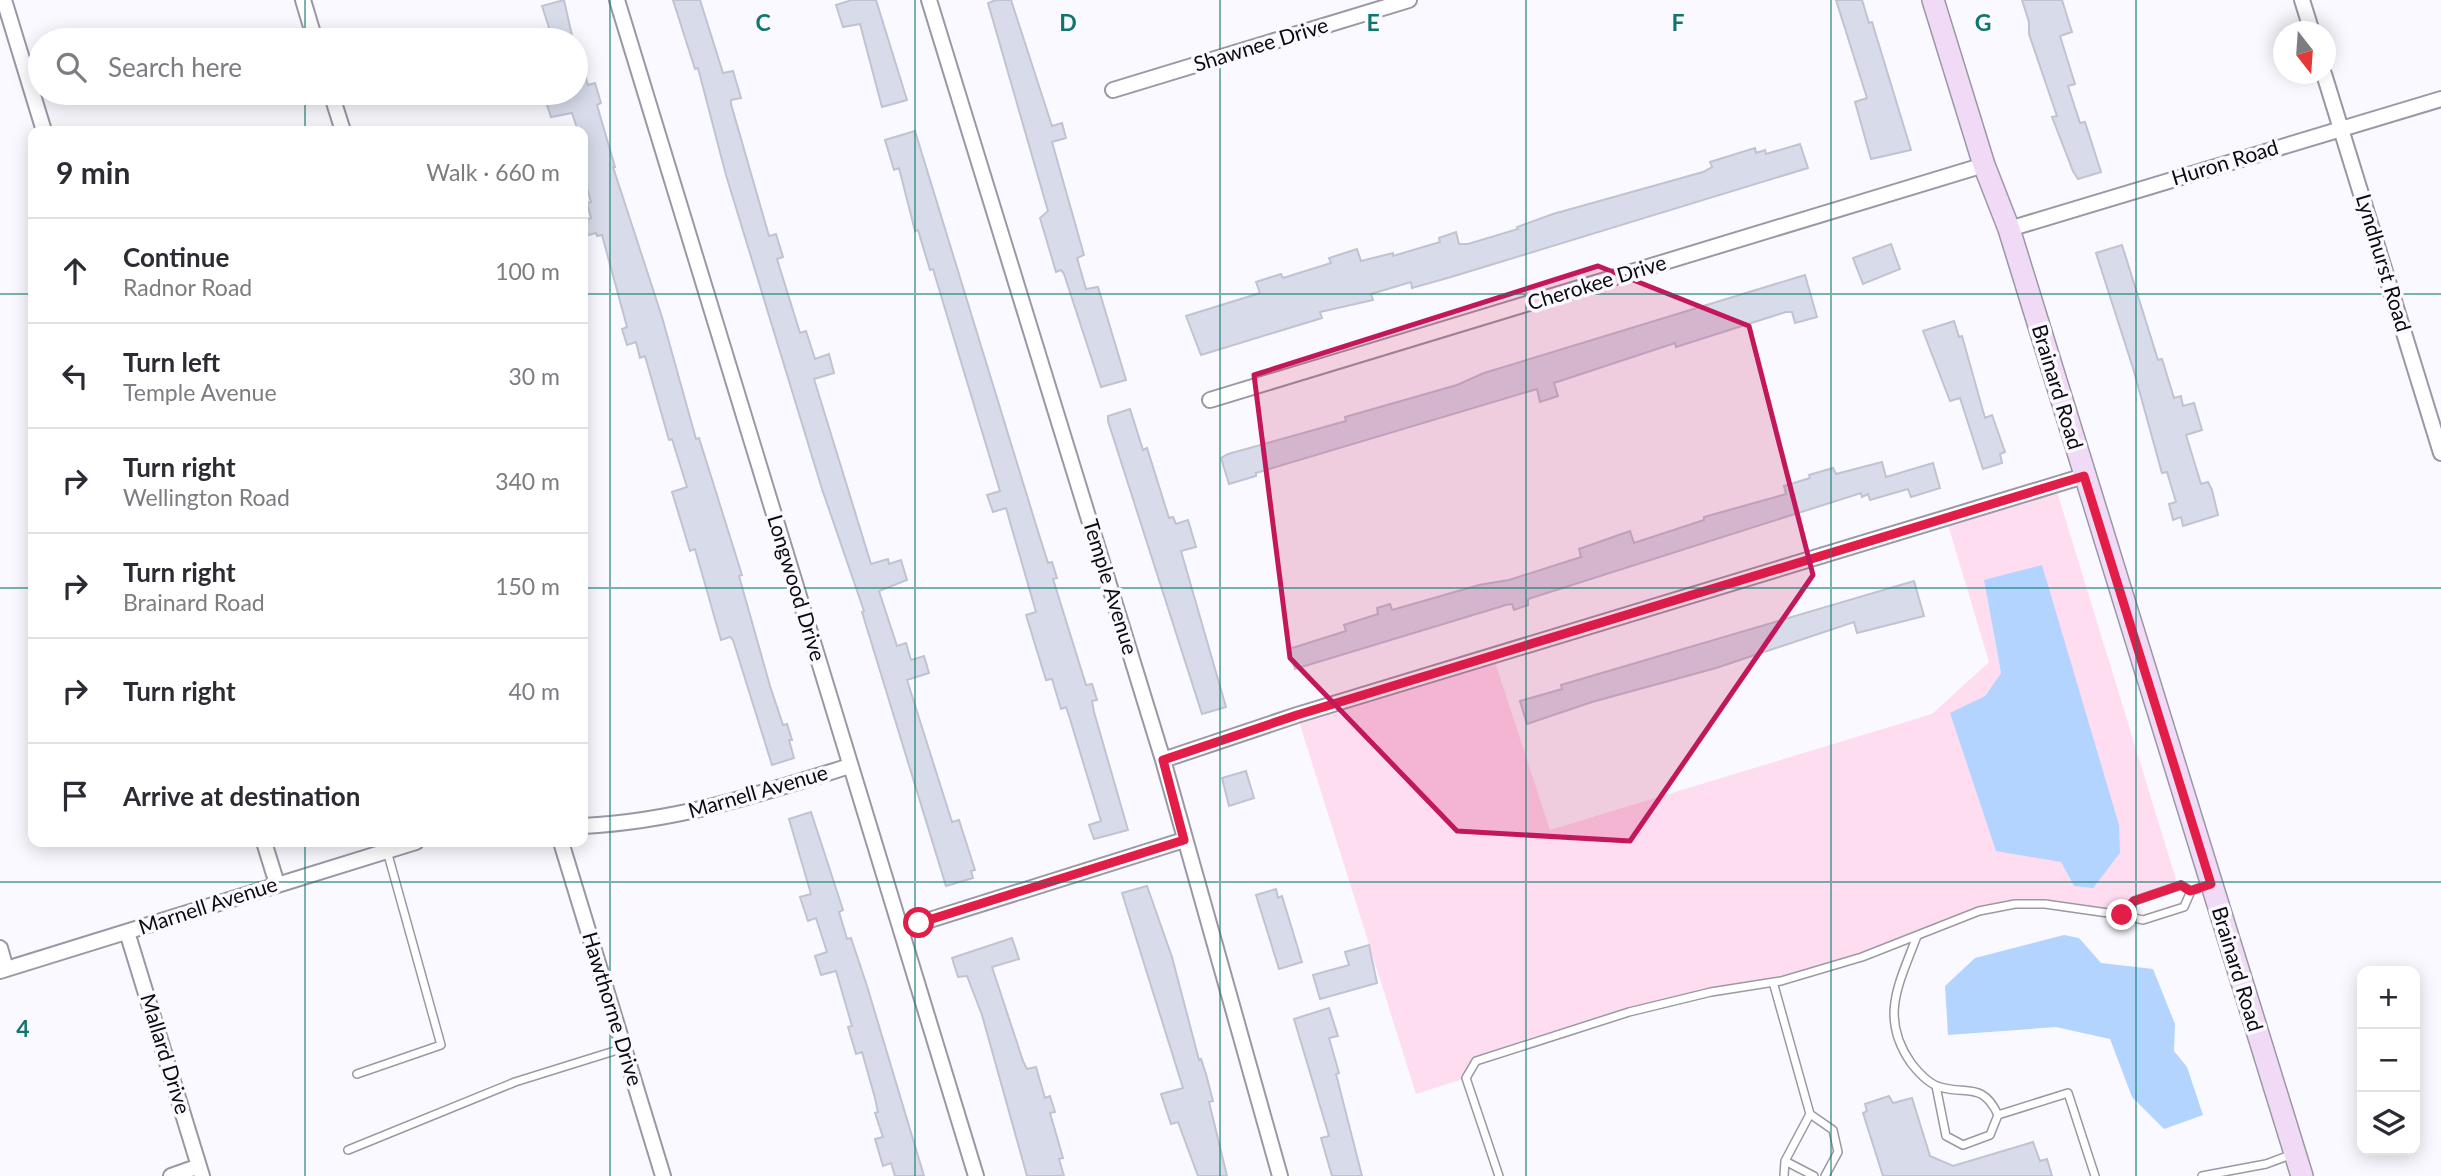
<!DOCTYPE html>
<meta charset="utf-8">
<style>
:root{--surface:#fff;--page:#f7f7f7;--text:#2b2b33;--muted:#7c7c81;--line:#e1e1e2}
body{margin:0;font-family:Lato,sans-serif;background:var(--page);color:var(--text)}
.controls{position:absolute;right:21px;bottom:21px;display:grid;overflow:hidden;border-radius:14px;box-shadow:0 4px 18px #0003}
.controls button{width:63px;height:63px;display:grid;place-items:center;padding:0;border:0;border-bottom:2px solid var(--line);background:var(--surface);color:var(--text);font:35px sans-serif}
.compass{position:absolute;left:2273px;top:21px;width:63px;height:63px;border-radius:50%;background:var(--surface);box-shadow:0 4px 18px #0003;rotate:163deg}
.stop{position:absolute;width:21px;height:21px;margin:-16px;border:5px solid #e11d48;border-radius:50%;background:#fff}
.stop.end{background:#e11d48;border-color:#fff;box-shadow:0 2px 7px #0008}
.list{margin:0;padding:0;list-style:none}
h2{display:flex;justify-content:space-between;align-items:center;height:91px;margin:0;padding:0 28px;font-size:30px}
h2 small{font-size:23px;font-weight:400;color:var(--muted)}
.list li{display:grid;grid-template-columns:46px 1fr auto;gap:21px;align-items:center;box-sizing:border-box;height:105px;padding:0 28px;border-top:2px solid var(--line)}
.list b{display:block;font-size:26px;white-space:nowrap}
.list p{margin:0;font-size:23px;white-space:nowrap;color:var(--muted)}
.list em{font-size:23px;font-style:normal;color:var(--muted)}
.icon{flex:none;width:38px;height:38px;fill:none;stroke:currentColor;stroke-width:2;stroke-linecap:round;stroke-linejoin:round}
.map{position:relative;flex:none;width:2441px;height:1176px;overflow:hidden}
.search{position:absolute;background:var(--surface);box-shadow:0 4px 18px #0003;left:28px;top:28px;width:560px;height:77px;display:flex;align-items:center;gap:18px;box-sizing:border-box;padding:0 24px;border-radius:38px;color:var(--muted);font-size:26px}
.panel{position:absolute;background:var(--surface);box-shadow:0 4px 18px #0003;left:28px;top:126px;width:560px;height:721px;border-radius:14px}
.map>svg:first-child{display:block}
.green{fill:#ffddf1;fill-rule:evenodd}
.water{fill:#b2d4fe}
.building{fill:#d8dcea;stroke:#c0c3d2;stroke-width:2}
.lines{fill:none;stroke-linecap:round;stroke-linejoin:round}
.service-casing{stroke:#9b98a6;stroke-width:10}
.minor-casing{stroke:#9b98a6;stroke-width:18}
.secondary-casing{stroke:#9b98a6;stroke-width:24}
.service{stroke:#fff;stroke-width:7}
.minor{stroke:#fff;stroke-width:14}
.secondary{stroke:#f0daf5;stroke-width:21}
.route{stroke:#e11d48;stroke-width:9}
.marked{fill:#c2185b;fill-opacity:0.2;stroke:#c2185b;stroke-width:5;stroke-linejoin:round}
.grid{fill:none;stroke:#0f766e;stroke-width:2;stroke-opacity:0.55}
.labels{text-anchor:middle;stroke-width:7;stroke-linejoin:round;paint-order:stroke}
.street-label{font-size:21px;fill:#0c0a0f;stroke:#faf9ff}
.grid-label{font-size:23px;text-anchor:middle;font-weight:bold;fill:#0f766e;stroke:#faf9ff;stroke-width:7;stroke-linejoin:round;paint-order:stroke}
</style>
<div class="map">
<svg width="2441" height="1176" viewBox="0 0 2441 1176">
<rect width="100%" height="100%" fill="#faf9ff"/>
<!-- green -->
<path class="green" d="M2055,485L2178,886L2134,901L2122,915L2045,904L1979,911L1917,936L1781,981L1629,1012L1477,1060L1466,1078L1416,1094L1297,715L1493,656L1550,830L1932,714L1989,662L1946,518ZM1984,580L2074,886L2061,862L1950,714L1985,696L2001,673Z"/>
<!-- water -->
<path class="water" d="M2042,565L2119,825L2120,853L2093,888L2074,886L2061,862L1996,851L1950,713L1985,696L2001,673L1984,580Z
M2064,935L2079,938L2101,963L2153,969L2175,1024L2174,1051L2187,1067L2203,1115L2164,1129L2132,1097L2110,1039L2056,1027L1948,1035L1945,986L1975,958Z"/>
<!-- building -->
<path class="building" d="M564,0L573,40H553L542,6Z
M673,0H700L723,73L733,71L741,98L731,100V104L769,236L776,234L783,257L777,259L800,333L806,331L815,359L829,354L834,373L814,379L871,564L888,559L889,564L901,560L907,580L879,591L897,646L906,643L911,660L924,656L929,673L907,680L952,822L959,820L975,870L971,871L973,878L946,886L862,612L864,611L822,489L726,175L698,68L695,69Z
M852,0H876L907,100L882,107L860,24L843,27L836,5Z
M996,0H1011L1052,126L1062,123L1066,138L1052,142L1084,255L1077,258L1086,289L1098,287L1126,380L1101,387L1064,274L1061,270L1056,272L1040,218L1048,211L988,3Z
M1836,0H1862L1869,23L1872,22L1911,150L1871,159L1855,102L1867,98Z
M2022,0H2062L2072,32L2060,36L2075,84L2068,86L2080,123L2085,122L2101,172L2078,179L2073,171L2052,117L2057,116L2029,34V22Z
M579,57L588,85L595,83L601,103L597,105L615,167H613L662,317L696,439L699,438L742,575L739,576L770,686L783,725L787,724L792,740H789L794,758L772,765L733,640L730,637L721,640L695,549L690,551L672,492L687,487L672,439L669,440L645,356L640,358L636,342L627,345L622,329L627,327L602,235L597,236L596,233L585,236L583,228V221L591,218L587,203L591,202L583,174V160L587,159L583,131H578L572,113L551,117L545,99L576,93V58Z
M915,131L1036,525L1048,563L1052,562L1057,578L1053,579L1086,685L1092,684L1097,700L1092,701L1094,712L1128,830L1094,839L1089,825L1101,821L1070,719L1066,707L1061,709L1052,679L1046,680L1026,615L1036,612L1006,508L993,512L987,495L1000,491L933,269L930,270L918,230L915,231L899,168L894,170L885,140Z
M1800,144L1808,168L1451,277L1412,288L1411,282L1371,294L1373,300L1320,312L1322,318L1201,355L1186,316L1260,293L1256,282L1281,274L1283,278L1331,263L1329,258L1357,249L1361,261L1393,253V256L1440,242L1439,238L1456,232L1459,244H1468L1518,229L1517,227L1553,214L1703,172L1712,167L1710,162L1755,148L1756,153L1765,150L1766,154Z
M1891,244L1900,269L1863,284L1853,258Z
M2122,245L2158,360L2162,359L2174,398L2181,396L2183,406L2194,403L2202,430L2186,435L2201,484L2208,482L2212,490L2218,515L2183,526L2181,517L2173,520L2169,504L2176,502L2167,472L2162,473L2133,368L2096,253Z
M1805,275L1817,317L1795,323L1792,312H1786L1676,347L1675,343L1554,383L1558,396L1540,402L1537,389L1256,473V476L1229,484L1221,458L1228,454L1346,421L1345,417L1457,385L1484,373Z
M1954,321L1959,337L1962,336L1985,418L1992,415L2005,452L2000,454L2002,463L1983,469L1960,398L1950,401L1923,331Z
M1130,409L1143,450L1147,448L1169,518L1173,517L1176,524L1188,520L1196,547L1181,551L1226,707L1202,714L1108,421V416Z
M1882,462L1886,477L1933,463L1940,488L1911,497L1908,489L1870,500L1868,494L1862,497L1861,493L1528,599V605L1514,610L1512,604L1506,605L1295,669L1289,649L1346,631L1344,625L1378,614L1377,608L1390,604L1392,610L1479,585L1509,580L1581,557L1579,549L1616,536L1630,531L1634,543L1704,520V517L1786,494L1784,486L1810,478L1809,475L1833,468L1836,474Z
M1914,581L1924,616L1857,633L1854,622L1716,668L1592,702L1527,724L1520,701L1562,689L1561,685Z
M1246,771L1254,798L1229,806L1222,778Z
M811,812L843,910L839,912L847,939L851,938L867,986L924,1176H895L891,1163L883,1166L875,1139L883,1137L875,1113L878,1112L875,1098L862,1052L856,1054L848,1027L852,1026L836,971L821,975L815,956L827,952L816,918L808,921L800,897L811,894L789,819Z
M1147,886L1172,957L1199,1060L1201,1059L1206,1074L1213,1101L1209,1102L1227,1176H1198L1178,1122L1171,1124L1161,1094L1183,1088L1122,893Z
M1276,889L1278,898L1282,896L1302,962L1279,969L1256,895Z
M1012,938L1019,959L992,967L1023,1061L1027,1069L1036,1067L1045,1098L1050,1096L1055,1112L1050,1113L1063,1158L1059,1159L1064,1176H1027L982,1015L967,976L958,977L952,958Z
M1369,945L1377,983L1320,999L1313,975L1349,965L1345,952Z
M1329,1008L1338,1036L1329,1038L1339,1073L1336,1074L1362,1176H1332L1321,1138L1329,1136L1294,1019Z
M1889,1096L1893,1103L1912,1098L1930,1156L1953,1166L2033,1142L2040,1161L2047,1159L2052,1176H1883L1863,1113L1867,1111L1865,1104Z"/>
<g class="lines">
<defs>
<path id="service" d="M2191,891L2181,885L2134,901L2122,915L2143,920L2184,907L2191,891L2210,884
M1917,936C1899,984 1879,1017 1911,1063C1918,1072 1929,1084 1940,1087C1967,1095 1983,1082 1998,1115L2068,1093L2095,1176
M1773,982L1810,1114L1833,1130L1838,1152L1825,1176
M357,1074L441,1045L387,851
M1936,1086L1946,1136L1963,1145L1990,1135L1998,1115
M1810,1114L1785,1161L1814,1176
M348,1150L515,1082L624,1048
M1499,1176L1466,1078L1476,1061L1629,1012L1711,992L1781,981L1862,957L1979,911L2015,904H2045L2122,915
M1784,1176L1785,1161
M2202,1176L2266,1164L2293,1154"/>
<path id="minor" d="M4,0L44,131
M303,0L315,40
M617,0L976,1176
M929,0L1163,760L1280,1176
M2302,0L2312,32
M2324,74L2441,453
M1113,90L1409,0
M331,93L343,131
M2009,229L2441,99
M1210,400L1984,165
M1163,760L1297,715L2084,476
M583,826C679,821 759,794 850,766
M264,842L277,884
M561,842L663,1176
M901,929L1184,840
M127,932L202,1176
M0,948L6,969
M0,971L416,842
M171,1176L199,1166"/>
<path id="secondary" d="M1933,0L1984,165L2009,229L2302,1176"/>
</defs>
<!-- service casing -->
<use href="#service" class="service-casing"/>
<!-- minor casing -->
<use href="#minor" class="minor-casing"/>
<!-- secondary casing -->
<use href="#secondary" class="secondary-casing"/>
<!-- service -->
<use href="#service" class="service"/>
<!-- minor -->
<use href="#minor" class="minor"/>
<!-- secondary -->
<use href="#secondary" class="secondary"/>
</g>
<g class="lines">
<!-- route -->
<path class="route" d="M919,923L1184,840L1163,760L1297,715L2084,476L2211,884L2190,891L2181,885L2134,901L2122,915"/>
</g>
<!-- marked area -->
<path class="marked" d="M1598,266L1749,326L1813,575L1630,841L1457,831L1290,658L1254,375Z"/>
<!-- grid -->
<path class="grid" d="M305,0V40M610,0V1176M915,0V1176M1220,0V1176M1526,0V1176M1831,0V1176M2136,0V1176M305,93V131M0,294H33M583,294H2441M0,588H33M583,588H2441M305,842V1176M0,882H2441"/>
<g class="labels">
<!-- street labels -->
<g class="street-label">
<text transform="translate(1261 45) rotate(-17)" y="7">Shawnee Drive</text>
<text transform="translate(2225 163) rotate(-17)" y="7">Huron Road</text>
<text transform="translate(2383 263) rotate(73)" y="7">Lyndhurst Road</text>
<text transform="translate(1597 283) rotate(-17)" y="7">Cherokee Drive</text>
<text transform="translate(2057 387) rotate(73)" y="7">Brainard Road</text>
<text transform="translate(1110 587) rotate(73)" y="7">Temple Avenue</text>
<text transform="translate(796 588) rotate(73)" y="7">Longwood Drive</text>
<text transform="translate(758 792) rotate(-16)" y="7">Marnell Avenue</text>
<text transform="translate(208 906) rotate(-18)" y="7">Marnell Avenue</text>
<text transform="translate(2237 969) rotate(73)" y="7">Brainard Road</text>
<text transform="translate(612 1009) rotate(73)" y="7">Hawthorne Drive</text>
<text transform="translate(165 1054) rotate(73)" y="7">Mallard Drive</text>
</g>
</g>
<g class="grid-label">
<text x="763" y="31">C</text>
<text x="1068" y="31">D</text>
<text x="1373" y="31">E</text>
<text x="1678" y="31">F</text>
<text x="1983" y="31">G</text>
<text x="23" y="1037">4</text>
</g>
</svg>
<div class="controls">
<button>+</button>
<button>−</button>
<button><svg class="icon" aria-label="layers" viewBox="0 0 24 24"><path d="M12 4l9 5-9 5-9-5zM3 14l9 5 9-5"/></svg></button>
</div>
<svg class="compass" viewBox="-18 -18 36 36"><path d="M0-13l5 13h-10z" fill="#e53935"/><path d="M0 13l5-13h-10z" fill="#7c7c81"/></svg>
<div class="stop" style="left:919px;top:923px"></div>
<div class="stop end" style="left:2122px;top:915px"></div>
<div class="search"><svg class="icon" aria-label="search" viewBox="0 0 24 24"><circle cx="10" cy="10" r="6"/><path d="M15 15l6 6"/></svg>Search here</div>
<section class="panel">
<h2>9 min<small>Walk · 660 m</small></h2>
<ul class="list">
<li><svg class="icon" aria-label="ahead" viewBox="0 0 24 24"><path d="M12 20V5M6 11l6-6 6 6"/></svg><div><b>Continue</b><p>Radnor Road</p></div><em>100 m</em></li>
<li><svg class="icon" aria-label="left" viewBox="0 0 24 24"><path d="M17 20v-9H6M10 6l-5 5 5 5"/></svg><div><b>Turn left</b><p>Temple Avenue</p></div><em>30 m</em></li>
<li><svg class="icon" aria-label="right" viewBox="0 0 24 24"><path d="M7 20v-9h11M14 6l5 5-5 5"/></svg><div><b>Turn right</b><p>Wellington Road</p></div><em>340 m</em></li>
<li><svg class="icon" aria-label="right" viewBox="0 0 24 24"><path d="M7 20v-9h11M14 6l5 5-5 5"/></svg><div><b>Turn right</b><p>Brainard Road</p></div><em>150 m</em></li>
<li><svg class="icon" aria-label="right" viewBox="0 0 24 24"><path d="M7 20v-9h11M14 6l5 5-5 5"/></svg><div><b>Turn right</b></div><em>40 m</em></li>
<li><svg class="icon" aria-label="arrive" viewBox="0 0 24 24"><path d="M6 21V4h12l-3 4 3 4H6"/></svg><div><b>Arrive at destination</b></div></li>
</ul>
</section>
</div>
